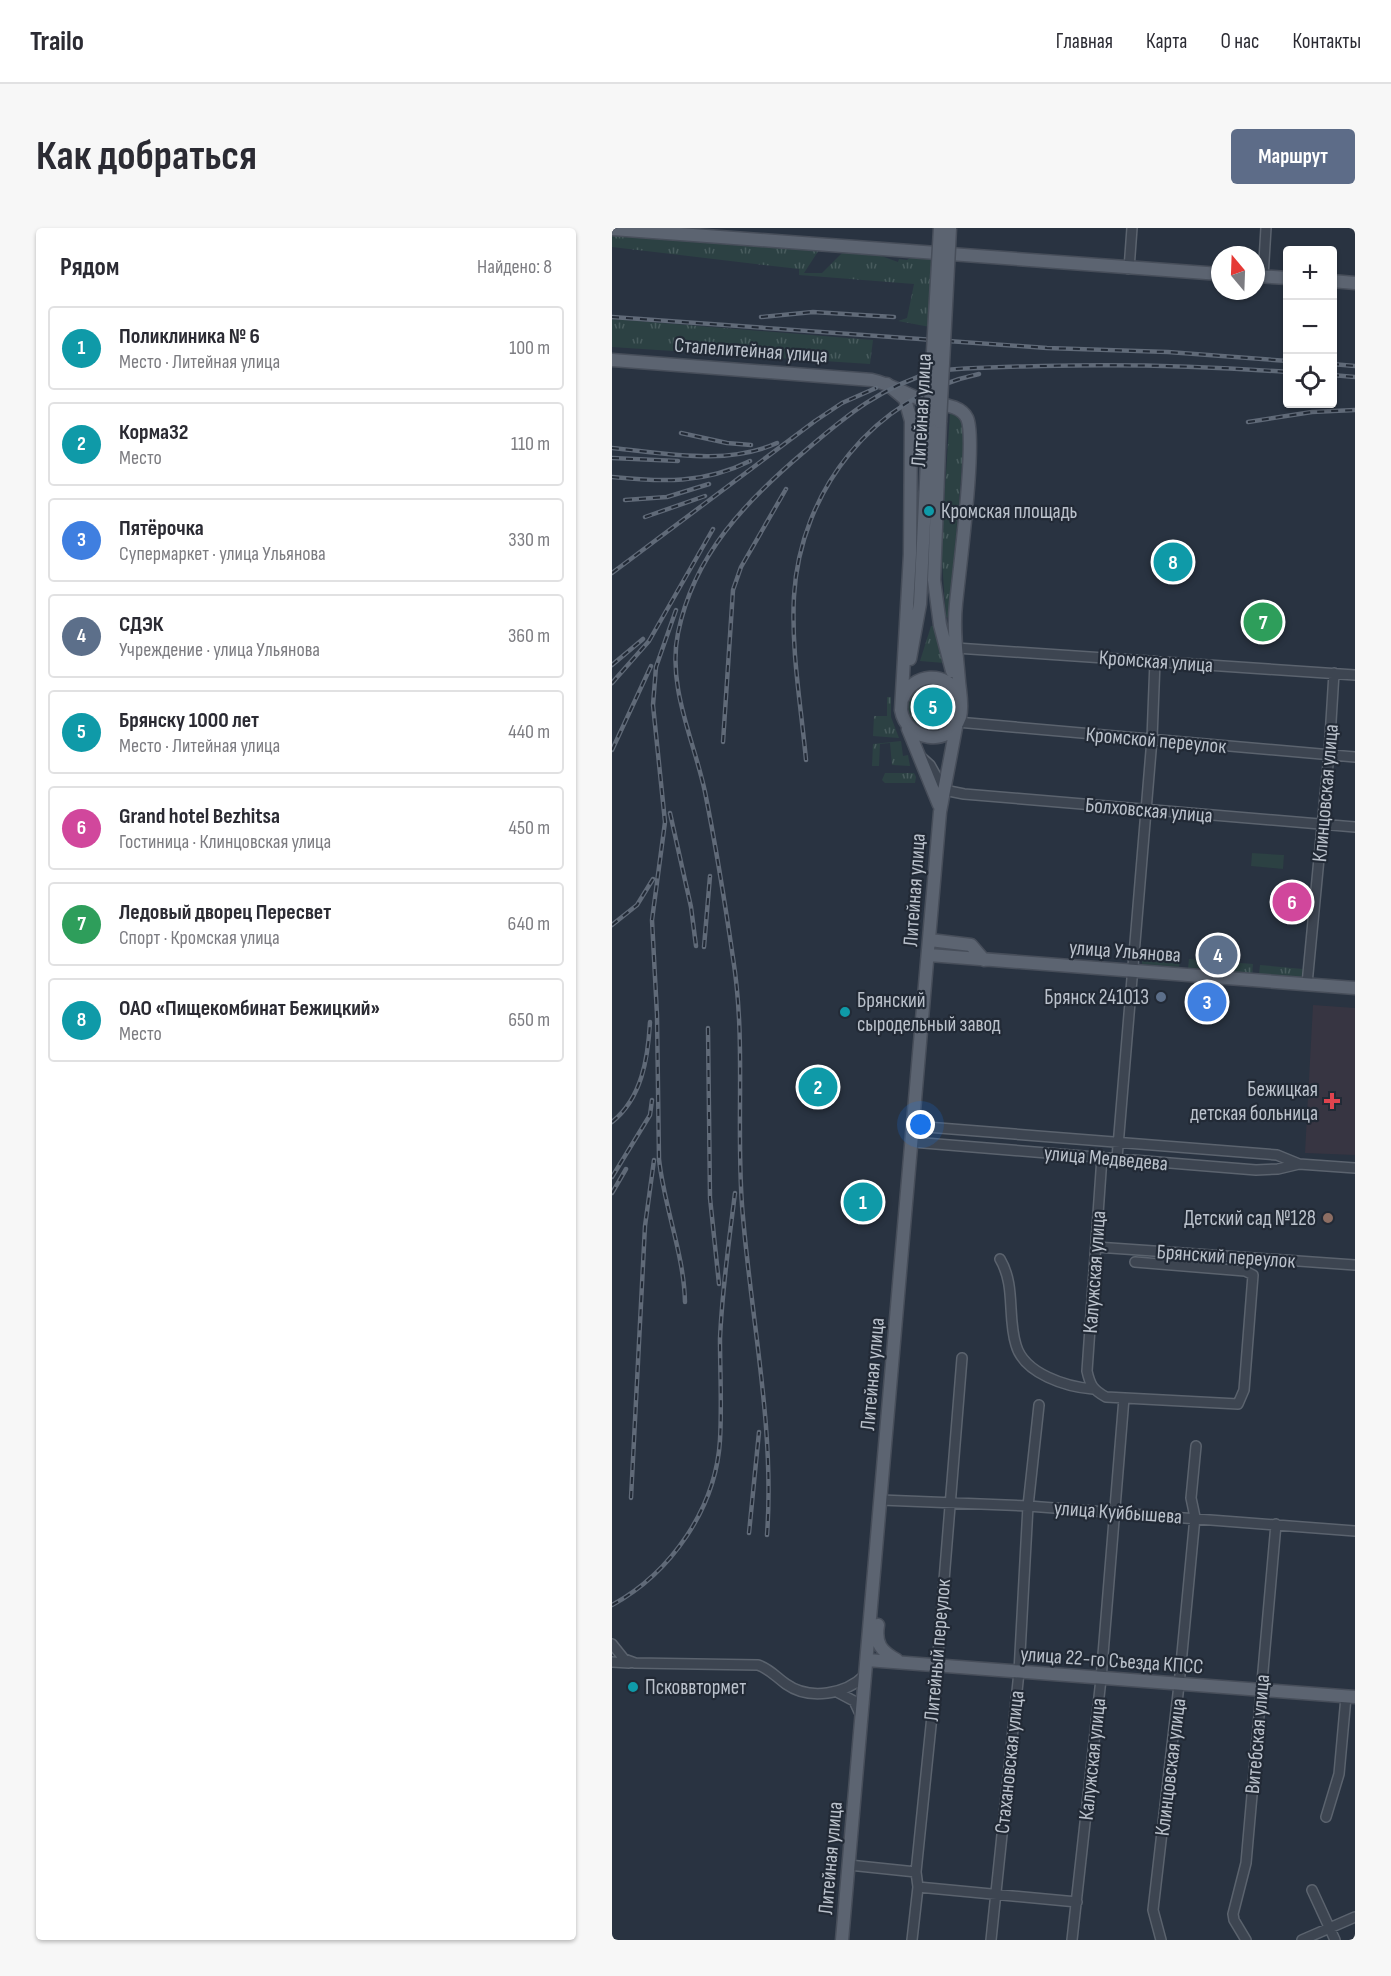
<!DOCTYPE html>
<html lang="ru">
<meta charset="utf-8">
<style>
:root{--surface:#fff;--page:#f7f7f7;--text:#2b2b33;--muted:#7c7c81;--line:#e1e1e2;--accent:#5d6c88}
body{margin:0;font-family:"Sofia Sans Condensed",sans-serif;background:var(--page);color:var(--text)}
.controls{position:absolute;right:18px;top:18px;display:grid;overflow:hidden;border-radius:6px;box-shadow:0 2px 4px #0004}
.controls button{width:54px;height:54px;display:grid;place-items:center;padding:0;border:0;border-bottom:2px solid var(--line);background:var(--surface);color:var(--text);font:30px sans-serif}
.compass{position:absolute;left:599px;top:18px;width:54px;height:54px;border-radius:50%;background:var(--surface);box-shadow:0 2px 4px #0004;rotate:341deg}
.you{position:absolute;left:309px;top:897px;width:21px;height:21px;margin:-15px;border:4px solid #fff;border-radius:50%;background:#1a73e8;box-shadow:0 0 0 9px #1a73e833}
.badge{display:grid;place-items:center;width:39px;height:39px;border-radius:50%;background:var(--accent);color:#fff;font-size:20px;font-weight:700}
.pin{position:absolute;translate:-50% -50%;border:3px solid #fff;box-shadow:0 2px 6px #0006}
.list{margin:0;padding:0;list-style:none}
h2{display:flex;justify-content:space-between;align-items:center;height:78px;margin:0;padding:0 24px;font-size:26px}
h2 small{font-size:20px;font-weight:400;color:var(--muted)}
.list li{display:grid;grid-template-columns:39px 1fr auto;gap:18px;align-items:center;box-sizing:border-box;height:84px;margin:0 12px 12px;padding:0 12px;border:2px solid var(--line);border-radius:6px}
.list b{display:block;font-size:22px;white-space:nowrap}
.list p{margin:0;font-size:20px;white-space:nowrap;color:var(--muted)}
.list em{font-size:20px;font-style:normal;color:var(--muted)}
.icon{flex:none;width:33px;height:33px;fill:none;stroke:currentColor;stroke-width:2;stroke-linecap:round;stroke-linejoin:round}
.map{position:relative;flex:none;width:743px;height:1712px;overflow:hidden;border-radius:6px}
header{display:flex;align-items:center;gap:36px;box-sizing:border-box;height:84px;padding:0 30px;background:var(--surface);border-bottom:2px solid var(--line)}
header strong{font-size:28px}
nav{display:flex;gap:33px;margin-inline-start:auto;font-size:21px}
.intro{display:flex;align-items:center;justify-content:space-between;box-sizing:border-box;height:144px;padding:0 36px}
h1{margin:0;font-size:42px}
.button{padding:15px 27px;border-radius:6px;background:var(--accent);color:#fff;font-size:21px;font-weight:700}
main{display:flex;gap:36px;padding:0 36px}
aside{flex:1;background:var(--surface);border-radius:6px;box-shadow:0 2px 4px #0004}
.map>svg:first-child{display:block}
.medical{fill:#373542}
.grass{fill:url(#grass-tufts)}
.green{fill:#2c4143}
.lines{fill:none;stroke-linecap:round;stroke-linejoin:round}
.minor-casing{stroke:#5b636e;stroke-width:12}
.major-casing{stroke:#474e5a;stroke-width:15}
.minor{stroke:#3d4551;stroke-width:9}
.major{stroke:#5c6471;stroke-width:12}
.rail-casing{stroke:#606a78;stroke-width:4.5}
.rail{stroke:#222a36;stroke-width:2;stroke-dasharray:7;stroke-linecap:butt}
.major-bridge-casing{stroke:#474e5a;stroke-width:15;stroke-linecap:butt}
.major-bridge{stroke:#5c6471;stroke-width:12}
.culture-dot{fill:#0f9aa8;stroke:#222a36;stroke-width:2}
.service-dot{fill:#5c6f8a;stroke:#222a36;stroke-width:2}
.health-dot{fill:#e0444e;stroke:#222a36;stroke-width:2}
.education-dot{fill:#8d6e63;stroke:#222a36;stroke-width:2}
.labels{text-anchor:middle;stroke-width:4.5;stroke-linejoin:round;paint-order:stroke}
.street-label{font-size:21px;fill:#bac1cb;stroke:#222a36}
.poi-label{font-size:21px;fill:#bac1cb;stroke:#222a36;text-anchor:start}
</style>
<header>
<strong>Trailo</strong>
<nav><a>Главная</a><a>Карта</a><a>О нас</a><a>Контакты</a></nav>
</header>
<div class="intro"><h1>Как добраться</h1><a class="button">Маршрут</a></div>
<main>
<aside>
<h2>Рядом<small>Найдено: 8</small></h2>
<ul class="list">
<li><span class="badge" style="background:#0f9aa8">1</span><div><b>Поликлиника № 6</b><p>Место · Литейная улица</p></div><em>100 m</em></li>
<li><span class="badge" style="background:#0f9aa8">2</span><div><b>Корма32</b><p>Место</p></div><em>110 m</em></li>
<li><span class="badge" style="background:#3f7fe0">3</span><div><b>Пятёрочка</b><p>Супермаркет · улица Ульянова</p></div><em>330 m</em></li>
<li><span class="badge" style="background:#5c6f8a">4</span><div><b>СДЭК</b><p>Учреждение · улица Ульянова</p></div><em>360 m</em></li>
<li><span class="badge" style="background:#0f9aa8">5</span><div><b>Брянску 1000 лет</b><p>Место · Литейная улица</p></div><em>440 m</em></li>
<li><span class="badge" style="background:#d1479c">6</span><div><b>Grand hotel Bezhitsa</b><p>Гостиница · Клинцовская улица</p></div><em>450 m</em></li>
<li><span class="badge" style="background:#2e9e5b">7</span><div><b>Ледовый дворец Пересвет</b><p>Спорт · Кромская улица</p></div><em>640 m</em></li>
<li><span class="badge" style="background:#0f9aa8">8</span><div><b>ОАО «Пищекомбинат Бежицкий»</b><p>Место</p></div><em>650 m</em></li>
</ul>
</aside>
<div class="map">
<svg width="743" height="1712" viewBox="0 0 743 1712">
<defs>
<pattern id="grass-tufts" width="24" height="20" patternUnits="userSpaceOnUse" patternTransform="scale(1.5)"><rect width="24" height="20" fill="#2c4143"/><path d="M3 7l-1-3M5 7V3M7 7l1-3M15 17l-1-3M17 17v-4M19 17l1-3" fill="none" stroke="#485b5d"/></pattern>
</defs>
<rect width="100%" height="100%" fill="#293341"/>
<!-- medical -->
<path class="medical" d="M701,777L743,780V927L693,925Z"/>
<!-- grass -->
<path class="grass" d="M0,7L207,22L192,45H210L232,23L261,25L286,34L287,31L295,32L300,28L322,30L318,99L286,93L295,90L302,56L187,47V41L0,19Z
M0,91L261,112L258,136L0,119Z
M338,185L350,191L353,201L337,390L334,389L329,320Z
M319,398H321L332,435L308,433Z
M295 478a24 24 0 1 1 48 0a24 24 0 1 1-48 0Z
M275,469H279V489L287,510L261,508L262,488H275Z
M289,513L291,528L296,527L298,538L280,537L278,515L268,516L267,538H260L261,516Z
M273,545H302L304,549L303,555H273L270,552Z
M530,727L568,730L567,739L530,736Z
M577,731L641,736L640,746L576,741Z
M648,737L691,741L689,750L647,746Z"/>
<!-- green -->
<path class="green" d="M640,625L672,627L671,641L639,638Z"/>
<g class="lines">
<defs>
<path id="minor" d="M517,41L520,0
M651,49L654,0
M344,420L743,447
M345,494L743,529
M308,528L318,537L332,562L352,566L743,599
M695,756L717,526L722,445
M302,898L665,927L687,936
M300,914L644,942L666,941L687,936L743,940
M490,929L475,1143C478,1157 481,1162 494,1169L626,1176L632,1162L641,1047L633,1043L523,1034
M505,930L540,511L543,433
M484,1019L743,1037
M388,1031C404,1058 395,1088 404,1117C412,1146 455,1159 481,1161
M269,1272L416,1278L743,1303
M0,1416L12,1431L23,1435L146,1437C158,1441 164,1449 174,1456C198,1473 234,1466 253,1447
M0,1434L17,1435
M225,1464L242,1473L249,1488
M714,1589L727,1546L734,1469
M237,1637L304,1644
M306,1659L465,1674
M700,1662L723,1712
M300,1712L306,1659L304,1644L325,1439L350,1130
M379,1712L407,1444L416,1278L427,1177
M460,1712L489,1451L512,1170
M549,1712L541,1682L567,1457L583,1289L579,1270L584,1218
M634,1712L622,1692L621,1686L634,1635L664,1296
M690,1712L743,1689"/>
<path id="major" d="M0,1L608,46
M644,48L676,50
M720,53L743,55
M0,132L260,152C278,156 292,165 310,172C323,177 348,175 355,190C365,211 347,344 344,376C341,402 345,427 347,453C348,465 351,478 348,489C337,521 294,512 289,482L298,326L299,193L293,171L275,156
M328,194L322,352L328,397L340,443
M298,431L308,376L317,193
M291,470C301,445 334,442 347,467
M296,501L327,577
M318,712L359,717L372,732
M317,727L743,760
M266,1397C263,1416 269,1423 285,1432
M255,1432L743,1469
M230,1712L328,584L345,494"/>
</defs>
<!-- minor casing -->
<use href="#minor" class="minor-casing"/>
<!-- major casing -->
<use href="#major" class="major-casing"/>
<!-- minor -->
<use href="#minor" class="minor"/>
<!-- major -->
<use href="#major" class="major"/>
<defs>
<path id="rail" d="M0,89L435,120L556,124L676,133
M149,89L201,84L282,89
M720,136L743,138
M316,144C353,139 392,139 430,138C512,136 594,138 676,144
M720,147L743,149
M636,194L700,184L743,182
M69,205L115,215L139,217
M0,220C53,225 114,238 165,215
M0,230L66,233
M0,249C50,254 92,256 138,233
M13,272L55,269L97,256
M33,289L93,268
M0,345L203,193L230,175L264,160
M64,382L44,439L41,477L53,594L40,692L45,787L47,931C52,979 72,1026 73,1074
M0,437L31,411
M0,455L37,413L101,301
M111,514L121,362L129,339L174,261
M0,522L39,438
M194,532C189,478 179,422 182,368C188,263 262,168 367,146
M58,585L79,679L84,718
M0,697L25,677L41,651
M92,719L98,648
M96,800L98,970L107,1056
M0,894C30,870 36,830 38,794
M0,949L38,887L40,872
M0,965L14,941
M19,1270L33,998L42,932
M137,1305L147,1204
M155,1307C163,1197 138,1086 130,977C124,895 134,811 121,730C113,675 104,619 93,564C82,512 55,459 66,405C82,326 134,273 193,223C236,186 269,159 324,143
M0,1377C59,1345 104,1280 108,1212C110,1178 108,1144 108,1111C110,1062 117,1013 123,965"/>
</defs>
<!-- rail casing -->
<use href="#rail" class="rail-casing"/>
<!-- rail -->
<use href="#rail" class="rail"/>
<defs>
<path id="major-bridge" d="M317,193L328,0
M328,194L338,0"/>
</defs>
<!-- major-bridge casing -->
<use href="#major-bridge" class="major-bridge-casing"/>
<!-- major-bridge -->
<use href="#major-bridge" class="major-bridge"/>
</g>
<!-- markers -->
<g class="culture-dot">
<circle cx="317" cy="283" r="6"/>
<circle cx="233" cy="784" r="6"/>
<circle cx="21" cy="1459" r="6"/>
</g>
<circle class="service-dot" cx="549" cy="769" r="6"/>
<path class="health-dot" d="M717 864h6v6h6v6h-6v6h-6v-6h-6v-6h6z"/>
<circle class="education-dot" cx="716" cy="990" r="6"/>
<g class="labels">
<!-- street labels -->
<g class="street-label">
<text transform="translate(139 122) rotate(4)" y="7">Сталелитейная улица</text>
<text transform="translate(309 182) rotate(-87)" y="7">Литейная улица</text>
<text transform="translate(544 433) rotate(4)" y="7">Кромская улица</text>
<text transform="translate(544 512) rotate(5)" y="7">Кромской переулок</text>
<text transform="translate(713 565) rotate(-85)" y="7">Клинцовская улица</text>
<text transform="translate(537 582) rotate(5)" y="7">Болховская улица</text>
<text transform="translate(302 662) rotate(-86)" y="7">Литейная улица</text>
<text transform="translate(513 723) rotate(4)" y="7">улица Ульянова</text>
<text transform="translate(494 930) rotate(5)" y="7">улица Медведева</text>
<text transform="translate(614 1028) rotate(4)" y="7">Брянский переулок</text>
<text transform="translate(482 1044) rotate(-86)" y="7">Калужская улица</text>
<text transform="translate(260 1146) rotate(-85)" y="7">Литейная улица</text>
<text transform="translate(506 1284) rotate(4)" y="7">улица Куйбышева</text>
<text transform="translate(325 1422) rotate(-85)" y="7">Литейный переулок</text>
<text transform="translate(500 1432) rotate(4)" y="7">улица 22-го Съезда КПСС</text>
<text transform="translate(645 1506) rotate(-85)" y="7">Витебская улица</text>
<text transform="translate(480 1531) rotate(-84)" y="7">Калужская улица</text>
<text transform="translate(397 1534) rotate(-84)" y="7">Стахановская улица</text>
<text transform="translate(558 1539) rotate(-83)" y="7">Клинцовская улица</text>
<text transform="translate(218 1630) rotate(-85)" y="7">Литейная улица</text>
</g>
<!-- poi labels -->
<g class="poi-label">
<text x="329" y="290">Кромская площадь</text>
<text x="537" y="776" text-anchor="end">Брянск 241013</text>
<text x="245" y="779">Брянский<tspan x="245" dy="24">сыродельный завод</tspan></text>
<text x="706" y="868" text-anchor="end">Бежицкая<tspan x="706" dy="24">детская больница</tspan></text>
<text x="704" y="997" text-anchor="end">Детский сад №128</text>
<text x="33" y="1466">Псковвтормет</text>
</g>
</g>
</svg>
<div class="controls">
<button>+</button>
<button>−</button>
<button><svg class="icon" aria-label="locate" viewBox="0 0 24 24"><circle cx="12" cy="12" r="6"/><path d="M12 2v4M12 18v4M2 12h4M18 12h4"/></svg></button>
</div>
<svg class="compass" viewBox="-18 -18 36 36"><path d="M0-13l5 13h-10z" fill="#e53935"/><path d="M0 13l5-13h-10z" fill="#7c7c81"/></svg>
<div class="you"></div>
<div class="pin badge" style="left:251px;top:974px;background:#0f9aa8">1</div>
<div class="pin badge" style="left:206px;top:859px;background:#0f9aa8">2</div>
<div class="pin badge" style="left:595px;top:774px;background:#3f7fe0">3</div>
<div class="pin badge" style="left:606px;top:727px;background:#5c6f8a">4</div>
<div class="pin badge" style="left:321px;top:479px;background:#0f9aa8">5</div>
<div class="pin badge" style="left:680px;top:674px;background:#d1479c">6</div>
<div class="pin badge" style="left:651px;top:394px;background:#2e9e5b">7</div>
<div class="pin badge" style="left:561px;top:334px;background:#0f9aa8">8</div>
</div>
</main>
